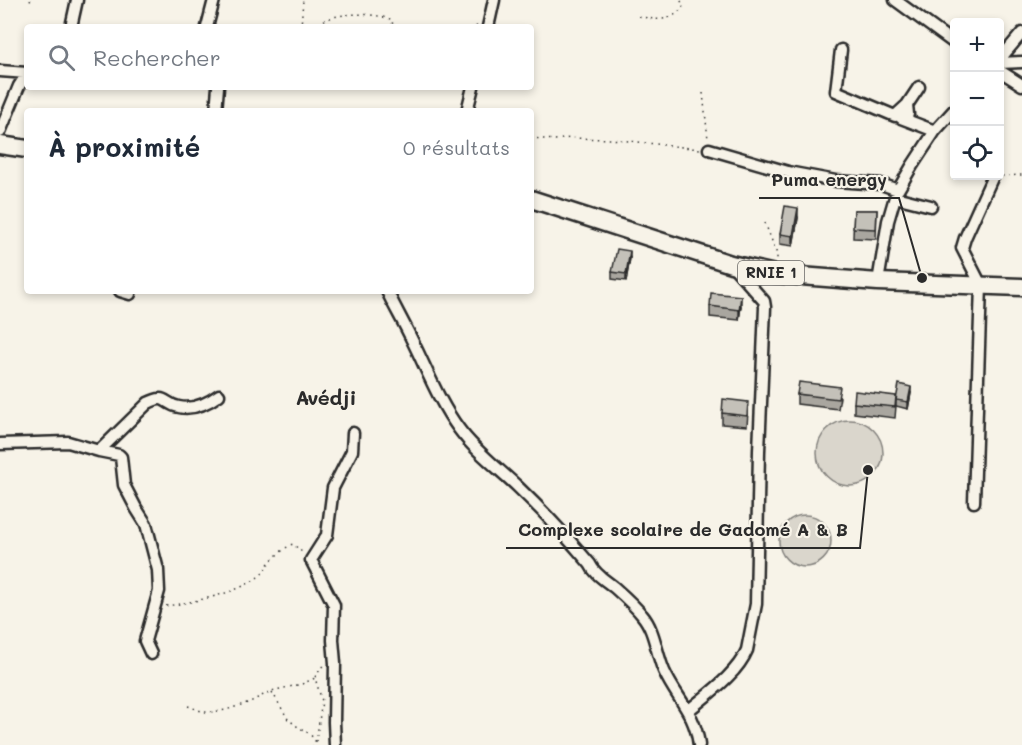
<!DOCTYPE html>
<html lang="fr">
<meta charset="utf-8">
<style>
:root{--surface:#fff;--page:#f6f6f7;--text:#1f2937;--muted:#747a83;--line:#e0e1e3}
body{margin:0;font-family:Mali,sans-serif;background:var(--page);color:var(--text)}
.controls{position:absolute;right:18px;top:18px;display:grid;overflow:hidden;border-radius:6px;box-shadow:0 3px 9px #0003}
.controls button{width:54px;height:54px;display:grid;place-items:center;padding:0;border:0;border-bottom:2px solid var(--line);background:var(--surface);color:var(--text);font:30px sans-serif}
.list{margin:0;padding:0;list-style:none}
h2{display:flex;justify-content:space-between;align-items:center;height:78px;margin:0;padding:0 24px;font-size:26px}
h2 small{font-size:20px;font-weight:400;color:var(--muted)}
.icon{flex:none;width:33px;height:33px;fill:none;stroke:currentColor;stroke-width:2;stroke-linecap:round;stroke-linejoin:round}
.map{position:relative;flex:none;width:1022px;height:745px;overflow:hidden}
.search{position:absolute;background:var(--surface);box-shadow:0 3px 9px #0003;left:24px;top:24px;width:510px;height:66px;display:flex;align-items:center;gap:15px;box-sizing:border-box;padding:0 21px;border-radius:6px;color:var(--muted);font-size:22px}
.panel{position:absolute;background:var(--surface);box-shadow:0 3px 9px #0003;left:24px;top:108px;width:510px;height:186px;border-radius:6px}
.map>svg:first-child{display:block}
.green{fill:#dad6cc;stroke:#82807c;stroke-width:1.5}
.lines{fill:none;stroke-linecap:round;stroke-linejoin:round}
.minor-casing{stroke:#2b2b2b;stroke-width:15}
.trunk-casing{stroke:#2b2b2b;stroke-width:21}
.path{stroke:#2b2b2b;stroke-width:1.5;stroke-dasharray:1.5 4.5;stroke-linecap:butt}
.minor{stroke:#f7f3e8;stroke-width:10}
.trunk{stroke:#f7f3e8;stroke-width:16}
.wall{fill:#a9a69f;stroke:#2b2b2b;stroke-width:1.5}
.shaded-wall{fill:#898782;stroke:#2b2b2b;stroke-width:1.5}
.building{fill:#c4c1b9;stroke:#2b2b2b;stroke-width:1.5}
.labels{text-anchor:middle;stroke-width:4.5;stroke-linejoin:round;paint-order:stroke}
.shield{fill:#f7f3e8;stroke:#686764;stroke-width:1.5}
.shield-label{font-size:15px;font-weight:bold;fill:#2b2b2b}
.quarter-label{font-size:20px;font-weight:bold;fill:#2b2b2b;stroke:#f7f3e8}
.leader{fill:none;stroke:#2b2b2b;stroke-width:2}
.callout-dot{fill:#2b2b2b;stroke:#f7f3e8;stroke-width:2}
.callout-label{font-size:18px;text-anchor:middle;font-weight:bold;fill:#2b2b2b;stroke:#f7f3e8;stroke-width:4.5;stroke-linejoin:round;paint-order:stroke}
</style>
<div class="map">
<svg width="1022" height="745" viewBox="0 0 1022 745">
<rect width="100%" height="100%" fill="#f7f3e8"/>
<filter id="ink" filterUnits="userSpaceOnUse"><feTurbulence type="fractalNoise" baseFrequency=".0167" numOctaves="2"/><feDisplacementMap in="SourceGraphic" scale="12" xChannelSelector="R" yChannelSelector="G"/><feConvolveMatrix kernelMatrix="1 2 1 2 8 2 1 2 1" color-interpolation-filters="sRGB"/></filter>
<g filter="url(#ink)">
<!-- green -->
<path class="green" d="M817 453a33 33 0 1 1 66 0a33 33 0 1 1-66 0Z
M779 541a26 26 0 1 1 52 0a26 26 0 1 1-52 0Z"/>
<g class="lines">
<defs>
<path id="minor" d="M895,0L954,43
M71,27L77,0
M207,27L214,0
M488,27L494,0
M841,50L836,91L895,116L907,105L908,114L906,120
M1000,59L1022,33
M1000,63L1022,62
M0,71L27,73
M1000,71L1022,85
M907,105L919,87
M216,111L218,87
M467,111L473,87
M901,118L935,131L954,110
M0,132L19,86L27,74
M709,149L788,172L836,181L881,184L898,190L912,166L935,131
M878,282L888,221L895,197L931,206
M120,291L130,294
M387,291C395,308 404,323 412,340C427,370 439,402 459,429C475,451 498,468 518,487C543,511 567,537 590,564C595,575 607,581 616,589C625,597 635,606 642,615C655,630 656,653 664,671C676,698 695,712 699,745
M0,444L68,442L99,451
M974,502L981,285L962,248L965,238L993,176
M151,654L145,641L159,591L158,570L146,524L136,508L124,485L121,457L119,455L99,451L148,403C167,393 163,404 179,407C193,410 208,403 219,395
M688,711C708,694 737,674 747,650L756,604L759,451L765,307L764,301L733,266
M335,745L334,722L335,663L333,640L334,605L311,560L327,535L333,488L352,451L353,433"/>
<path id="trunk" d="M0,145L27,149
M531,199L731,264L775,274L878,282L1022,287"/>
</defs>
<!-- minor casing -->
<use href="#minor" class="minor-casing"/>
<!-- trunk casing -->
<use href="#trunk" class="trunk-casing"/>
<!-- path -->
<path class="path" d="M30,0L31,2
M639,16C657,21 673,22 684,5L680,0
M301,27L303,0
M314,27C331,11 369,12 390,19L392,20L393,27
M476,27L479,22
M703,93L708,139
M531,138L555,140L570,138L611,139L700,149
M1002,176L1022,175
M765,223L777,254V261
M166,606C193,602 237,594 258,577C266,571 265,569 269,563C275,556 283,550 290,545L293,544L303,553
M315,677L324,664
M272,692L288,719L298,727L310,734L318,745
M188,706L204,712H212L226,710L250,702L271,691L302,684L315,678L322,701L316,742L313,745"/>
<!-- minor -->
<use href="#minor" class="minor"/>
<!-- trunk -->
<use href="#trunk" class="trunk"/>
</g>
<!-- wall -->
<path class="wall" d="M854,210H877L876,239L853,238Z
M798,218L793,246L780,244V234Z
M630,258L626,281L612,279V272Z
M710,306H741L739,320L710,317Z
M911,393L908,409L896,406V400Z
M797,394L840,397L838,409L797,404Z
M854,403L896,406L895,418L854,413Z
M748,412L747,426L722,424V413Z"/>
<!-- shaded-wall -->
<path class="shaded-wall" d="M798,208V218L793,246V236Z
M630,251V258L626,281V274Z
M741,296V306L739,320V310Z
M911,387V393L908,409V402Z"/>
<!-- building -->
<path class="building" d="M785,206L798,208L793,236L780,234Z
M854,210H877L876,229L853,228Z
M617,249L630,251L626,274L612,272Z
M711,293L741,296L739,310L710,306Z
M799,382L840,387L838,399L797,394Z
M899,384L911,387L908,402L896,400Z
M855,391L896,396L895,407L854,403Z
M723,399L748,402L747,416L722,413Z"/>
</g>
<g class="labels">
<!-- shield labels -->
<rect class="shield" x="738" y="261" width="66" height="24" rx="4.5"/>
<g class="shield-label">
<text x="771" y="278">RNIE 1</text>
</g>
<!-- quarter labels -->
<g class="quarter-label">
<text x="326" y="405">Avédji</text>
</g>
</g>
<!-- callouts -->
<path class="leader" d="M922 278L899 198H759M868 470L860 548H506"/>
<g class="callout-dot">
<circle cx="922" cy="278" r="6"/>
<circle cx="868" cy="470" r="6"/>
</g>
<g class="callout-label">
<text x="829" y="186">Puma energy</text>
<text x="683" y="536">Complexe scolaire de Gadomé A &amp; B</text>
</g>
</svg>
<div class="controls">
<button>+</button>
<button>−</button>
<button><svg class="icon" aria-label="locate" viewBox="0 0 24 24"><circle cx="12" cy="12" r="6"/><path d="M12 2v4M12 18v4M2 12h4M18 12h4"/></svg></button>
</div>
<div class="search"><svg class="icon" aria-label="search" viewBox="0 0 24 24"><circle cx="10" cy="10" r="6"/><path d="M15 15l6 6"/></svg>Rechercher</div>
<section class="panel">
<h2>À proximité<small>0 résultats</small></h2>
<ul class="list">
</ul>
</section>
</div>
